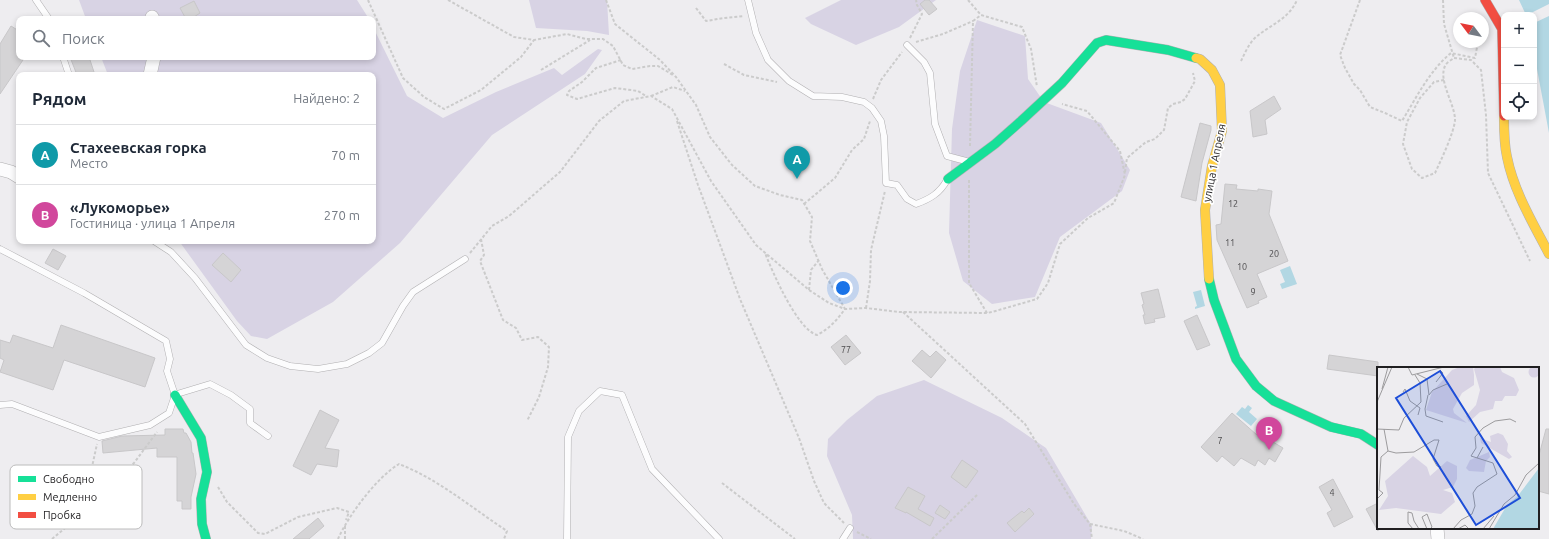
<!DOCTYPE html>
<html lang="ru">
<meta charset="utf-8">
<style>
:root{--surface:#fff;--page:#f6f6f7;--text:#1f2937;--muted:#747a83;--line:#e0e1e3;--accent:#686769}
body{margin:0;font-family:Ubuntu,sans-serif;background:var(--page);color:var(--text)}
.controls{position:absolute;right:12px;top:12px;display:grid;overflow:hidden;border-radius:8px;box-shadow:0 2px 6px #0003}
.controls button{width:36px;height:36px;display:grid;place-items:center;padding:0;border:0;border-bottom:1px solid var(--line);background:var(--surface);color:var(--text);font:20px sans-serif}
.compass{position:absolute;left:1453px;top:12px;width:36px;height:36px;border-radius:50%;background:var(--surface);box-shadow:0 2px 6px #0003;rotate:302deg}
.you{position:absolute;left:843px;top:288px;width:14px;height:14px;margin:-10px;border:3px solid #fff;border-radius:50%;background:#1a73e8;box-shadow:0 0 0 6px #1a73e833}
.badge{display:grid;place-items:center;width:26px;height:26px;border-radius:50%;background:var(--accent);color:#fff;font-size:13px;font-weight:700}
.pin{position:absolute;translate:-50% -33px;filter:drop-shadow(0 1px 2px #0008)}
.pin::after{content:'';position:absolute;top:21px;width:14px;height:12px;background:inherit;clip-path:polygon(0 0,100% 0,50% 100%)}
.list{margin:0;padding:0;list-style:none}
h2{display:flex;justify-content:space-between;align-items:center;height:52px;margin:0;padding:0 16px;font-size:17px}
h2 small{font-size:13px;font-weight:400;color:var(--muted)}
.list li{display:grid;grid-template-columns:26px 1fr auto;gap:12px;align-items:center;box-sizing:border-box;height:60px;padding:0 16px;border-top:1px solid var(--line)}
.list b{display:block;font-size:15px;white-space:nowrap}
.list p{margin:0;font-size:13px;white-space:nowrap;color:var(--muted)}
.list em{font-size:13px;font-style:normal;color:var(--muted)}
.icon{flex:none;width:22px;height:22px;fill:none;stroke:currentColor;stroke-width:2;stroke-linecap:round;stroke-linejoin:round}
.map{position:relative;flex:none;width:1549px;height:539px;overflow:hidden}
.search{position:absolute;background:var(--surface);box-shadow:0 2px 6px #0003;left:16px;top:16px;width:360px;height:44px;display:flex;align-items:center;gap:10px;box-sizing:border-box;padding:0 14px;border-radius:8px;color:var(--muted);font-size:15px}
.panel{position:absolute;background:var(--surface);box-shadow:0 2px 6px #0003;left:16px;top:72px;width:360px;height:172px;border-radius:8px}
.map>svg:first-child{display:block}
.green{fill:#d8d3e4}
.water{fill:#b2d7e3}
.pier{fill:#eeedf0}
.building{fill:#d5d4d6;stroke:#c8c7c9}
.lines{fill:none;stroke-linecap:round;stroke-linejoin:round}
.lane-casing{stroke:#b0afb1;stroke-width:7}
.street-casing{stroke:#b0afb1;stroke-width:14}
.fast-casing{stroke:#b0afb1;stroke-width:10}
.slow-casing{stroke:#b0afb1;stroke-width:10}
.jam-casing{stroke:#b0afb1;stroke-width:10}
.path{stroke:#cbcbcb;stroke-width:2;stroke-dasharray:3 2;stroke-linecap:butt}
.lane{stroke:#fcfcfd;stroke-width:6}
.street{stroke:#fcfcfd;stroke-width:13}
.fast{stroke:#16e098;stroke-width:9}
.slow{stroke:#ffcf43;stroke-width:9}
.jam{stroke:#f24e42;stroke-width:9}
.labels{text-anchor:middle;stroke-width:3.5;stroke-linejoin:round;paint-order:stroke}
.number-label{font-size:9px;fill:#4d4c4e}
.street-label{font-size:11px;fill:#201f21;stroke:#fff}
.inset-road{fill:none;stroke:#9c9b9d;stroke-width:1}
.view{fill:#1d4ed8;fill-opacity:0.15;stroke:#1d4ed8;stroke-width:2}
.inset-edge{fill:none;stroke:#201f21;stroke-width:2}
.key{fill:#fff;stroke:#bcbcbc;stroke-width:1}
.key-label{font-size:11px;fill:#201f21}
</style>
<div class="map">
<svg width="1549" height="539" viewBox="0 0 1549 539">
<rect width="100%" height="100%" fill="#eeedf0"/>
<!-- green -->
<path class="green" d="M79,0H357L369,19H86Z
M529,0H607L609,35L587,31L536,28Z
M841,0H936L899,27L856,45L811,24L805,18Z
M977,20L1025,36L1028,79L1044,102L1101,123L1130,170L1122,191L1060,237L1035,297L992,304L963,281L949,233L952,129L960,71Z
M373,27L407,96L443,118L496,92L554,68L562,75L598,49L602,50L585,74L492,135L400,243L333,302L267,339L251,336L237,321L179,241H373V75H108L101,57H373Z
M924,380L1002,418L1046,448L1092,526L1091,539H853L852,515L827,456L828,439L847,420L877,396Z"/>
<!-- water -->
<path class="water" d="M1519,0H1549V133L1534,53V15H1526Z
M1290,266L1297,284L1282,289L1280,284L1285,282L1280,270Z
M1201,290L1205,306L1195,309V307L1197,306L1193,292Z
M1248,405L1252,408L1249,412L1257,419L1251,426L1236,414L1242,407L1245,409Z"/>
<!-- pier -->
<path class="pier" d="M1549,4V16L1534,23V15H1527Z"/>
<!-- building -->
<path class="building" d="M925,0H929L937,9L929,15L920,4Z
M194,1L200,13L191,19H186L180,8Z
M11,26L19,31V57H25L0,94V44Z
M70,57H89L95,75H77Z
M1274,96L1281,109L1265,120L1267,134L1253,137L1250,111Z
M1200,123L1211,126V130L1202,163L1196,201L1181,197Z
M1225,184L1237,185L1236,189L1258,191V189L1272,191L1269,214L1288,261L1257,274L1267,297L1258,301L1259,303L1247,308L1217,240L1216,225L1221,224Z
M53,249L66,256L58,270L45,263Z
M223,253L241,270L231,282L212,265Z
M1158,289L1165,317L1154,319L1155,322L1145,324L1143,315H1145L1142,305L1144,304L1141,293Z
M1197,315L1210,345L1197,350L1184,321Z
M61,325L155,358L145,387L64,360L53,390L0,372L4,360L0,358V340L10,343L13,335L53,348Z
M846,335L861,353L845,365L831,347Z
M922,350L930,357L936,351L946,360L931,378L912,361Z
M1329,355L1378,362V376L1327,369Z
M320,410L339,420L325,448L339,450L337,467L317,464L311,475L293,466Z
M1232,413L1257,435L1258,433L1283,448L1275,462L1269,458L1265,465L1258,460L1255,466L1241,458L1234,466L1222,456L1217,462L1201,447Z
M165,429H183L184,433H186L191,442L192,453H193L196,474L191,497V509H182V501H177V457H157V448L103,453L102,441L122,436L165,435Z
M1546,429H1549V494L1538,491V459Z
M962,460L978,471L966,488L951,477Z
M1333,479L1353,517L1334,527L1327,513L1332,510L1319,487Z
M908,487L925,496L918,509L934,518L930,526L906,512V513L895,508Z
M1378,503V531L1366,509Z
M940,505L950,512L945,519L935,513Z
M1029,508L1034,514L1015,532L1007,523L1022,511L1024,513Z
M318,518L324,526L309,539H293Z"/>
<g class="lines">
<defs>
<path id="lane" d="M36,0L49,19
M748,0L756,33L768,60L789,81L813,96L842,97L864,102L872,108L881,121L884,136L886,183L897,185L907,199L916,204C930,199 940,193 947,180
M907,45L924,62L930,73L935,124L947,156L966,161
M63,57L69,75
M154,241L171,252L195,278L246,345L267,358L290,366L318,369L347,364L369,353L382,343L403,306L413,292L465,259
M0,249L84,293L166,341L170,359L167,371L175,395L169,413L150,425L99,437L12,404L0,405
M177,394L210,384L231,395L250,409V423L268,436
M567,539L568,437L579,411L600,391L622,395L652,469L719,539
M843,539L850,528"/>
<path id="street" d="M152,17L153,19
M150,75L154,57
M0,169L11,172L19,177
M1437,528L1438,539"/>
<path id="fast" d="M948,179L995,144L1021,121L1062,83L1097,43L1106,40L1168,50L1196,58
M1209,279L1214,300L1236,359L1256,386L1274,401L1331,427L1361,434L1378,445
M175,395L201,438L207,472L201,499L202,524L206,539"/>
<path id="slow" d="M1196,58L1200,59L1212,70L1220,85L1222,131L1212,166L1205,210L1209,279
M1504,117C1504,130 1504,144 1507,157C1514,192 1533,223 1549,254"/>
<path id="jam" d="M1485,0L1502,29L1504,116"/>
</defs>
<!-- lane casing -->
<use href="#lane" class="lane-casing"/>
<!-- street casing -->
<use href="#street" class="street-casing"/>
<!-- fast casing -->
<use href="#fast" class="fast-casing"/>
<!-- slow casing -->
<use href="#slow" class="slow-casing"/>
<!-- jam casing -->
<use href="#jam" class="jam-casing"/>
<!-- path -->
<path class="path" d="M368,0L403,78L424,97L444,109L481,90L521,57L534,40
M448,0L514,37L534,40L567,34L586,39H603L613,46L623,65L632,69L650,66H658L673,75
M606,0L615,24L660,60L676,77L696,105L710,137L732,165L755,186L780,195L802,200L812,217L810,241L822,269L845,309C837,320 829,329 817,335C797,329 773,273 765,253
M968,0L981,15L1022,27L1031,49L1037,87
M1360,0L1340,55L1345,68L1354,84L1360,90L1370,107L1385,113L1402,121C1416,98 1430,70 1451,53L1475,58L1478,42
M1443,0L1444,24L1454,58
M696,8L706,21L724,18L744,16
M910,38L922,14L917,5L916,0
M916,42L943,34L973,21
M621,60L596,68L582,82L569,91L567,95L577,99L615,88L638,91L646,96
M1241,61C1245,53 1249,43 1256,37C1270,25 1289,19 1297,0
M724,64L744,75L777,82
M541,70L590,40
M1444,80L1434,82L1420,98L1407,122L1403,144L1412,169L1422,178L1435,173C1441,160 1454,133 1455,120C1455,104 1438,81 1445,66C1446,63 1451,60 1454,58L1471,60L1481,70L1486,115L1488,173L1530,261
M651,96L673,87L685,91
M873,99L881,80L902,52
M677,121L698,185L722,250L740,299L799,438L814,481L824,503L844,523
M970,146L973,21L981,15
M1125,172L1127,158L1146,142L1155,139L1164,130L1168,108L1173,104L1181,102L1185,99L1195,81L1193,73
M969,180V283L987,313
M804,204L835,178L852,150L864,139L870,121
M481,239L484,255L480,261L503,320L516,328L522,340L538,337L549,347L548,367L539,397L527,421
M470,253L492,226L509,216L560,172L599,121L624,101L651,96L672,109L711,181L756,245L809,290L829,303L845,309L866,308L899,312L987,313L992,312L1037,299L1048,283L1060,244L1088,218L1114,203L1125,175L1120,151L1087,111L1062,104
M809,290L811,270L819,260
M866,308L870,281L871,250L885,191
M903,312L1025,424L1074,504L1090,524L1124,531L1143,539
M722,483L795,539
M218,487L227,502L258,533L265,534L298,517L337,508L349,512L346,520
M83,508L97,444
M1090,524L1092,539
M857,532L871,539
M52,539L64,529L83,510L134,463L157,432
M338,539C348,516 377,477 399,464C438,479 472,508 507,531L504,539
M345,539V526
M932,539L978,494"/>
<!-- lane -->
<use href="#lane" class="lane"/>
<!-- street -->
<use href="#street" class="street"/>
<!-- fast -->
<use href="#fast" class="fast"/>
<!-- slow -->
<use href="#slow" class="slow"/>
<!-- jam -->
<use href="#jam" class="jam"/>
</g>
<g class="labels">
<!-- number labels -->
<g class="number-label">
<text x="1233" y="207">12</text>
<text x="1230" y="246">11</text>
<text x="1274" y="257">20</text>
<text x="1242" y="270">10</text>
<text x="1253" y="295">9</text>
<text x="846" y="353">77</text>
<text x="1220" y="444">7</text>
<text x="1332" y="496">4</text>
</g>
<!-- street labels -->
<g class="street-label">
<text transform="translate(1214 163) rotate(-79)" y="4">улица 1 Апреля</text>
</g>
</g>
<!-- overview -->
<g transform="translate(1377 367)">
<rect width="162" height="162" fill="#eeedf0"/>
<path d="M151.5 5a5.5 5.5 0 1 1 11 0a5.5 5.5 0 1 1-11 0ZM83,0H96L97,8V18L85,26L76,42L77,46L90,56L49,43L55,25L75,3ZM99,0H123L125,5L137,11L142,23L139,29H128L125,34H118L116,42L103,45L92,55L89,49L99,38L103,23L97,2ZM121,66L126,68L131,77L130,84L135,90L132,92L104,76L103,71L114,75L113,69ZM112,85L113,90L109,94L107,105L92,104L89,101L93,93ZM36,89L50,100L53,109L70,94L80,99V112L76,120L66,123L75,126L78,135L64,147L19,141L2,143L11,129L8,114Z" fill="#d8d3e4"/>
<path d="M162,101V162H116L130,138L140,130Z" fill="#b2d7e3"/>
<path class="inset-road" d="M31,0L35,8L67,0M40,7L50,12L52,28L56,23L70,17M59,15L66,6L63,3M5,22L11,0M26,25L28,22L33,34L43,41L41,48M51,28L48,42L49,49L66,55M0,35L15,0M0,62L22,63L27,51L44,35L43,16L38,8M7,62L11,84M100,91L106,80M0,132L6,126L2,123L4,90L11,84L19,86L37,85L57,73H62L56,92L60,99L64,100M36,162L31,156V145L35,146L37,154L42,162M50,162L45,150L50,147L55,160L53,162M76,162L84,153L95,147L98,139L96,126L100,120L120,107L116,96L94,89L99,81L98,70L106,61L118,54L133,52L139,55M81,162L88,158L92,162M106,162L117,149M112,162L127,137L138,128L149,108L162,96"/>
<path class="view" d="M63,4L143,131L99,158L19,31Z"/>
<rect width="162" height="162" class="inset-edge"/>
</g>
<!-- legend -->
<rect x="10" y="465" width="132" height="64" rx="6" class="key"/>
<rect x="18" y="476" width="18" height="6" fill="#16e098"/>
<rect x="18" y="494" width="18" height="6" fill="#ffcf43"/>
<rect x="18" y="512" width="18" height="6" fill="#f24e42"/>
<g class="key-label">
<text x="43" y="483">Свободно</text>
<text x="43" y="501">Медленно</text>
<text x="43" y="519">Пробка</text>
</g>
</svg>
<div class="controls">
<button>+</button>
<button>−</button>
<button><svg class="icon" aria-label="locate" viewBox="0 0 24 24"><circle cx="12" cy="12" r="6"/><path d="M12 2v4M12 18v4M2 12h4M18 12h4"/></svg></button>
</div>
<svg class="compass" viewBox="-18 -18 36 36"><path d="M0-13l5 13h-10z" fill="#e53935"/><path d="M0 13l5-13h-10z" fill="#747a83"/></svg>
<div class="you"></div>
<div class="pin badge" style="left:797px;top:179px;background:#0f9aa8">A</div>
<div class="pin badge" style="left:1269px;top:450px;background:#d1479c">B</div>
<div class="search"><svg class="icon" aria-label="search" viewBox="0 0 24 24"><circle cx="10" cy="10" r="6"/><path d="M15 15l6 6"/></svg>Поиск</div>
<section class="panel">
<h2>Рядом<small>Найдено: 2</small></h2>
<ul class="list">
<li><span class="badge" style="background:#0f9aa8">A</span><div><b>Стахеевская горка</b><p>Место</p></div><em>70 m</em></li>
<li><span class="badge" style="background:#d1479c">B</span><div><b>«Лукоморье»</b><p>Гостиница · улица 1 Апреля</p></div><em>270 m</em></li>
</ul>
</section>
</div>
